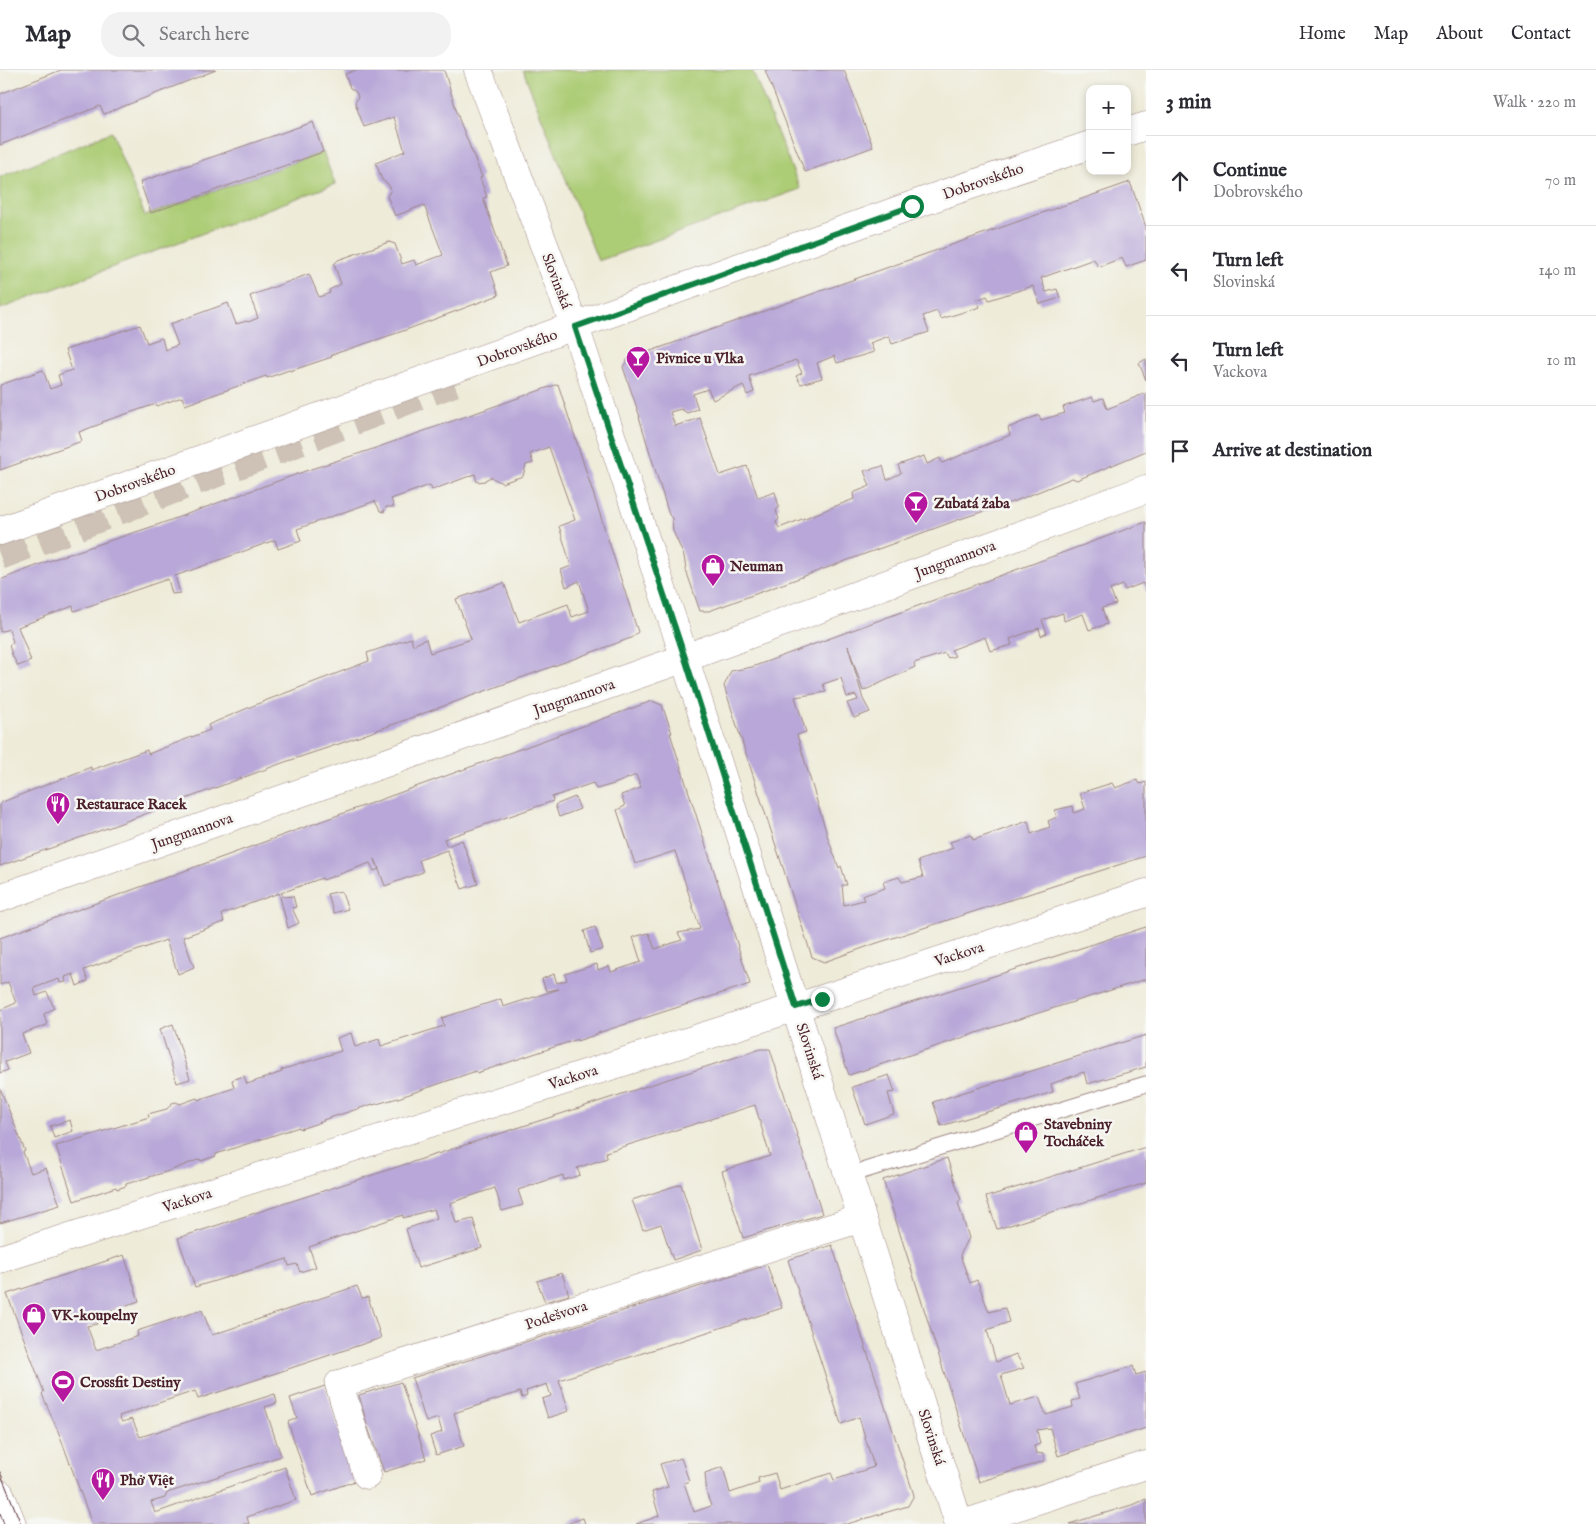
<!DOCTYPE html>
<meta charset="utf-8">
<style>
:root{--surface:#fff;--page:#f2f2f3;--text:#2b2b33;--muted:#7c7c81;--line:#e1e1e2}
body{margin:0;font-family:"IM FELL English",serif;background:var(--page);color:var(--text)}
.controls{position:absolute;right:15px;top:15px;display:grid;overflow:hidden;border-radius:10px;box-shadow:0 2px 8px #0003}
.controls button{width:45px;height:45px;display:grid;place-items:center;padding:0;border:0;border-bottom:1px solid var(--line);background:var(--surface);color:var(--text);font:25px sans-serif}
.stop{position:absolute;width:15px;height:15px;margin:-11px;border:4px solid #0b8043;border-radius:50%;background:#fff}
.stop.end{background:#0b8043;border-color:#fff;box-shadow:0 1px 5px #0008}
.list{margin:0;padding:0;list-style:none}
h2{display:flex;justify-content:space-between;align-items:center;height:65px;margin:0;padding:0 20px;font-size:21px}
h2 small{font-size:16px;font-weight:400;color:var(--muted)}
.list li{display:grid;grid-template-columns:32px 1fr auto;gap:15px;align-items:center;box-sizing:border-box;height:90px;padding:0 20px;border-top:1px solid var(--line)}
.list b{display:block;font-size:19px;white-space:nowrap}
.list p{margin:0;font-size:16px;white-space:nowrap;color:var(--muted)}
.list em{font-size:16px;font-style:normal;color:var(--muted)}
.icon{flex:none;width:28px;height:28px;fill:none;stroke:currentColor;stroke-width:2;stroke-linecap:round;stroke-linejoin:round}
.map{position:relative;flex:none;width:1146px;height:1454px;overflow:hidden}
header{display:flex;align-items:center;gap:30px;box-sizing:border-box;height:70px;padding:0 25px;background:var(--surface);border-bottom:1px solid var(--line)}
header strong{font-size:24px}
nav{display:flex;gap:28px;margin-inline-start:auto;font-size:18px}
.search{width:350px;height:45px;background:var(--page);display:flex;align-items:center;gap:12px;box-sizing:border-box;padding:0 18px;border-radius:20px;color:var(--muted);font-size:19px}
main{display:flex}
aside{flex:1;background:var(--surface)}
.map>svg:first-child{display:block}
.green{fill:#accc74;stroke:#7b7650}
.building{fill:#b8a7d8}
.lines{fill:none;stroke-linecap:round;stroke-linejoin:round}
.highway-tunnel{stroke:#cdc2b5;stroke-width:28;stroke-dasharray:28 14;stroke-linecap:butt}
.lane-casing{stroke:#9c8582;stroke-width:17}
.street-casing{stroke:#9c8582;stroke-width:29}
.secondary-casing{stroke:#9c8582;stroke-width:29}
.lane{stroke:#fff;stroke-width:15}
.street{stroke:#fff;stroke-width:28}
.secondary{stroke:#fff;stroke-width:28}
.tram{stroke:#4a1f2b;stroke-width:1}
.route{stroke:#0b8043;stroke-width:6}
.labels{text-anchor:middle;stroke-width:5;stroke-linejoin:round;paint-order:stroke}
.street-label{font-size:15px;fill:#4a1f2b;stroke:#f6f6f2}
.poi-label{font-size:15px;font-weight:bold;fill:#4a1f2b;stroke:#f6f6f2;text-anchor:start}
</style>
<header>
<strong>Map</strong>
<div class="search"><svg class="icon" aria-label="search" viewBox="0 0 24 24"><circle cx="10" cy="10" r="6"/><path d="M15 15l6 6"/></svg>Search here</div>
<nav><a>Home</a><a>Map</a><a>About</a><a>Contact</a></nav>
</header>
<main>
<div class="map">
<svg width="1146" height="1454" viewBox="0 0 1146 1454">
<rect width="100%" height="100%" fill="#f6f6f2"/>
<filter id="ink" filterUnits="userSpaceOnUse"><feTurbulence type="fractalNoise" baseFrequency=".02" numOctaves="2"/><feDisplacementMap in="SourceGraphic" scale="10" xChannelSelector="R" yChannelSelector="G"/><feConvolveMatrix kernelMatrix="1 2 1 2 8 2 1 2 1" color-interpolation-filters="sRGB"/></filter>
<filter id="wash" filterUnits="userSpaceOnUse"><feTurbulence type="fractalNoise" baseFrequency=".0096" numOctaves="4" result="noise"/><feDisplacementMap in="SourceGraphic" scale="20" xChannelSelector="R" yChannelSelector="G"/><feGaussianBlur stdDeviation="1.12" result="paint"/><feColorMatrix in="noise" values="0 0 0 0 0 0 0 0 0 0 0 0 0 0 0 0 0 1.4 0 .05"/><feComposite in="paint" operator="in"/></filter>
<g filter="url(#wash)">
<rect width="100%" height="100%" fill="#eeebd8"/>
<!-- green -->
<path class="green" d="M523,0H752L800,119L598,191Z
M111,62L145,146L323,82L335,114L0,239V107Z"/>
<g id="blocks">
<!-- building -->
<path class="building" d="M61,0H216L104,44L100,36L0,75V24Z
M356,0H444L459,49L482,107L480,108L487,127L483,128L507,196L491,202L499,225L403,261L331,285L332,287L290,301L289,300L267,308L266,306L185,335L182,327L157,336L156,334L102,352L103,353L79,362L82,371L0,400V315L43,300L50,319L61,315L58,305L72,300L65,280L140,255L147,273L162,268L165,280L178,275L170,254L228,233L236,254L247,251L248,252L258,248L250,226L309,204L319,227L330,223L329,220L341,214L334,194L338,190L389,172L395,174L402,194L414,190L416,195L443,185L424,135L395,146L387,126L391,120L388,114L382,110L376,93L405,81L394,47L364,57L355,33L358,27L356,22L350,18L345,4Z
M765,0H844L873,77L805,102Z
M313,52L323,82L151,143L140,112Z
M1130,112L1146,157V190L1126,197L1122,188L1098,197L1094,189L1041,208L1046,222L1057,219L1060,228L1040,234L1033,216L989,230L987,226L977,230L980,237L941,249L937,241L923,246L929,262L892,274L889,266L870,273L874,282L837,293L834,286L817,293L822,308L801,314L796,306L802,303L796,290L749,306L754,322L747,325L743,315L713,330L708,319L693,324L698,339L687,343L681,339L670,342L675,356L700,348L720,405L747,396L758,428L775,422L779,437L776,441L779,449L776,452L779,458L854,429L853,423L870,416L864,401L883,396L887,410L901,403L898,395L924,386L927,394L940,388L942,393L1010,365L1008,358L1039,345L1041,350L1065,343L1063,337L1092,327L1094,331L1103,328L1107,339L1146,323V381L1077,410L1072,408L1018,430L963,448L709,541H700L686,500L684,486L673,461L672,448L669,445L639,347H640L623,297L628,289Z
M1146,289V310L1139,293Z
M558,314L638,562L631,568L339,674L285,692L113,756L0,796V733L91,697V700L147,680L148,684L210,660L208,655L262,632L369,591L367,583L411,568L413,575L426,569L430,583L471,569L456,529L504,513L519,552L568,534L572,547L589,541L579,511L566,517L561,500L571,496L559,456L575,450L549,377L530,384L533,393L526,395L523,406L502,413L491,407L485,410V411L477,412L475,404L432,420L430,415L391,429L394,437H386L384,442L380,441L375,431L297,459L301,471L278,479L275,470L175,506L180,523L172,524L168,509L74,541L73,536L18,557L31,591L18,596L12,585L9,575L13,572L9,559L0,562V510L54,489L157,455L311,399L367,381Z
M1146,452V522L1143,513L1125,520L1123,515L1110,520L1116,534L1102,538L1107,554L1089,560L1083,544L1064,551L1063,543L1042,550L1047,563L1041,566L1039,558L1010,569L1012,575L990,581L985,567L951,580L955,586L948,588L945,583L914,593L915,597L863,621L848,576L863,629L870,642L854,648L847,633L858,630L856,625L847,627L841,608L823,614L826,622L795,627L806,662L797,665L828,768L839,798L841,796L847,815H842L844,835L864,830L862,826L885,818L883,812L899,807L902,812L923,807L918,791L953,778L950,772L971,765L973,770L1028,751L1031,764L1050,757L1048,751L1057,747L1055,740L1073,736L1074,743L1085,739L1080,723L1112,713L1115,718L1137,710L1140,714L1146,712V786L877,873L824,892L812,887L724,616L731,601L752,597Z
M652,631L662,635L672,663H670L750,914L598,963V964L577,971V969L575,970L477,1003L476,1001L398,1028L373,1035V1034L323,1050L324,1051L300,1059L299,1057L216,1084V1086L201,1091L200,1089L169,1101L126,1114V1116L117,1119L116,1117L74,1131L56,1076L149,1047L148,1044L167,1039L172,1033L176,1032L180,1034L197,1028L198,1030L234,1018L232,1010L244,1006L247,1014L282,1002L281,1000L341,981L337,968L351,963L355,977L379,969L381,976L444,956L442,948L501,929L503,937L559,919L546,921L542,909L554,904L557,913L567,910L565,904L597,894L598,900L609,896L611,902L641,892L633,867L649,863L655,879L682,870L678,863L700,859L675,781L635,794L617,740L625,736L621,725L641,718L636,705L614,714L596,719L593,713L552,727L553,731L444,769L447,776L462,770L478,814L462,819L447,780L419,790L423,802L385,816L375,789L379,799L374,801L370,793L323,810L322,808L281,823L284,827L293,826L296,837L292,838L299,853L288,858L279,823L222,844L224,852L183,867L194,897L178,904L166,870L84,900L88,911L77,916L73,904L65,907L66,912L60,913L59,909L34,918L36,926L47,922L54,938L44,944L47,955L22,964L29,983L5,992L8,1000L0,1003V940L16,933L8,912L0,915V868Z
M575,727L580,739L559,747L555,735Z
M341,821L348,839L334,843L327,824Z
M595,857L603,879L590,883L584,861Z
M1146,857V909L1013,951L849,1005L833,958Z
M173,954L190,1009L177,1013L160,959Z
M1146,965V997L1087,1014L1084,1002L1051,1014L1053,1022L941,1056L933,1032Z
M761,979H770L822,1144L743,1168L722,1101L770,1086L755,1035L606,1082L607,1088L577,1098L580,1105L564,1110L563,1105L518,1120L523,1135L502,1141L495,1118L450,1133L456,1153L473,1149L482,1178L418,1198L406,1159L437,1148L434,1139L403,1148V1145L309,1177L316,1197L300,1202L297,1194L289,1196L287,1189L195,1217L178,1168Z
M889,1005L895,1022L888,1023L894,1044L865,1054L852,1017Z
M0,1018L25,1081L23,1082L31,1103L46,1098L60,1135L0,1153Z
M70,1050L73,1061L54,1068L50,1056Z
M1146,1077V1113L997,1159L986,1127Z
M947,1088L961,1130L958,1133L969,1168L960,1185L970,1213L977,1210L989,1242L1005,1238L1009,1252L987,1260L996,1292L1016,1284L1024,1298L1001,1305L1010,1335L1039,1327L1046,1345L1073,1337L1072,1331L1080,1329L1075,1314L1133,1296L1136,1305L1146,1302V1358L1058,1386L1050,1358L1037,1360L1040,1374L1034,1376L1036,1383L1044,1384V1391L979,1412L883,1110Z
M681,1114L702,1180L673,1190L661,1154L643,1160L632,1130Z
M832,1175L914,1425L908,1436L847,1454H636L659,1446L652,1422L668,1417L660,1394L681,1388L689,1411L684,1413L694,1442L711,1436L707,1425L705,1403L723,1397L730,1423L759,1413L758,1408L775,1403L780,1420L831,1403L834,1410L874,1397L859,1347L841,1354L788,1190Z
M124,1185L139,1231L93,1246L97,1254L87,1256L96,1280L138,1266L137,1261L202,1240L212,1265L357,1216L362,1228L368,1227L381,1268L198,1329L195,1321L119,1346L122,1352L132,1349L140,1367L275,1324L277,1333L265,1337L281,1386L167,1423L165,1428L151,1432L155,1443L285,1397L296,1430L247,1447L249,1454H92L60,1366L42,1324L44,1322L7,1224Z
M767,1195L782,1238L559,1310L569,1341L548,1348L542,1329L551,1326L547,1314L526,1321L527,1326L522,1328L520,1322L454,1343L464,1376L436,1385L430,1366L442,1362L438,1348L426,1352L412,1308Z
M562,1203L569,1225L545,1232L537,1211Z
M401,1312L426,1389L384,1402L367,1355L359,1325Z
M325,1316L355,1411L312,1426L288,1352L297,1348L290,1328Z
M1146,1429V1454H1069L1135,1434Z
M583,1448L585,1454H566Z"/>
</g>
</g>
<g filter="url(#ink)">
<use href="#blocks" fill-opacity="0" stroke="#9c8582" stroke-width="1"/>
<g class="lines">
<!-- highway-tunnel -->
<path class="highway-tunnel" d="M0,486L454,313"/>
<defs>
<path id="lane" d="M849,1105L1146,1014"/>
<path id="street" d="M478,0L575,257L675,558L959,1454
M1127,62L1146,56
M0,461L944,124L1090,75
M0,828L685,588L1146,419
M0,1189L822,929L1146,823
M367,1405L339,1314L862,1148
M963,1454L1146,1395"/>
<path id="secondary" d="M0,1424L12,1454"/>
</defs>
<!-- lane casing -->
<use href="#lane" class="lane-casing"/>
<!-- street casing -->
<use href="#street" class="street-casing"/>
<!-- secondary casing -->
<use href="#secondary" class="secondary-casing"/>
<!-- lane -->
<use href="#lane" class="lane"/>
<!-- street -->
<use href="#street" class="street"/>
<!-- secondary -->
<use href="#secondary" class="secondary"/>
<!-- tram -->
<path class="tram" d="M0,1402L21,1454
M0,1443L4,1454"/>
</g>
</g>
<g class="lines" filter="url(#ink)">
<!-- route -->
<path class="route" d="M822,929L796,937L685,588L575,257L912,136"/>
</g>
<!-- icons -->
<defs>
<symbol id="bar-pin" viewBox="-11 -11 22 30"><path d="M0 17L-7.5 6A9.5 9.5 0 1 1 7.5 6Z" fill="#b5179e" stroke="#f6f6f2"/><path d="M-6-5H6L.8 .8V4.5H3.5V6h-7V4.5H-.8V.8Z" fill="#fff"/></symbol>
<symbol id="shop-pin" viewBox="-11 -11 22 30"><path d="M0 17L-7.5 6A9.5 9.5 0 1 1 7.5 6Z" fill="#b5179e" stroke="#f6f6f2"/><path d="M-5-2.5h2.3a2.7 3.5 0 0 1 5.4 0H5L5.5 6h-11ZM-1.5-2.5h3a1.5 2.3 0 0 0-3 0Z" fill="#fff"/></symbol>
<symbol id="restaurant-pin" viewBox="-11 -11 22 30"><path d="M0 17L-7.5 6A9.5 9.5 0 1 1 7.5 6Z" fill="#b5179e" stroke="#f6f6f2"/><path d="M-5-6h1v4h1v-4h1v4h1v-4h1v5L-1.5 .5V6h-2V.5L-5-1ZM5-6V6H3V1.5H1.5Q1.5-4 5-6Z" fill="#fff"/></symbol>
<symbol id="stadium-pin" viewBox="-11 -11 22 30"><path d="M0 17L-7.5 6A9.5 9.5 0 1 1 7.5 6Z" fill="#b5179e" stroke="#f6f6f2"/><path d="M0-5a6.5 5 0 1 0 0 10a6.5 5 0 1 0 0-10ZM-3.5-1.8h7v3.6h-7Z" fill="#fff"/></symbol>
</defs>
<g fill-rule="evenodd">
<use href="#bar-pin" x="624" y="274" width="28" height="38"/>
<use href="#bar-pin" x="902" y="419" width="28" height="38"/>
<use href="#shop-pin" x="699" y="482" width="28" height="38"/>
<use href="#restaurant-pin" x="44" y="720" width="28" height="38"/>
<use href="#shop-pin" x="1012" y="1049" width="28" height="38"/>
<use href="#shop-pin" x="20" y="1231" width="28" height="38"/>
<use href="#stadium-pin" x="49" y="1298" width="28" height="38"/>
<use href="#restaurant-pin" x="89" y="1396" width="28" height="38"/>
</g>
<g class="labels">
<!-- street labels -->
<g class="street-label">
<text transform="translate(983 111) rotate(-19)" y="5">Dobrovského</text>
<text transform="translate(557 211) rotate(69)" y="5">Slovinská</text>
<text transform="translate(517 278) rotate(-20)" y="5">Dobrovského</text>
<text transform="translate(135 413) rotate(-20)" y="5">Dobrovského</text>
<text transform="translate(955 489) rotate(-20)" y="5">Jungmannova</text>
<text transform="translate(574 627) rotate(-19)" y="5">Jungmannova</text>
<text transform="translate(192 761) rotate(-19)" y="5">Jungmannova</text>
<text transform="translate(959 884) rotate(-18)" y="5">Vackova</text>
<text transform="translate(810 981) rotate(72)" y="5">Slovinská</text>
<text transform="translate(573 1007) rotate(-18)" y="5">Vackova</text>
<text transform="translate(187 1130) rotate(-18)" y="5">Vackova</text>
<text transform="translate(556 1245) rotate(-18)" y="5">Podešvova</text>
<text transform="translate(932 1367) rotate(72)" y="5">Slovinská</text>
</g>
<!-- poi labels -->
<g class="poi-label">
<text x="656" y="293">Pivnice u Vlka</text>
<text x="934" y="438">Zubatá žaba</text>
<text x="730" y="501">Neuman</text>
<text x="76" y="739">Restaurace Racek</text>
<text x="1044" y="1059">Stavebniny<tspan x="1044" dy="17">Tocháček</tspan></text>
<text x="52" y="1250">VK-koupelny</text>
<text x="80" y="1317">Crossfit Destiny</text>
<text x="120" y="1415">Phở Việt</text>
</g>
</g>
</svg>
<div class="controls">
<button>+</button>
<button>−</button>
</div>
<div class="stop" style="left:912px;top:136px"></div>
<div class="stop end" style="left:822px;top:929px"></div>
</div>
<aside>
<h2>3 min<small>Walk · 220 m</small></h2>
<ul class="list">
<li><svg class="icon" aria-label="ahead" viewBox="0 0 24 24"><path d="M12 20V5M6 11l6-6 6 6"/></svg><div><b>Continue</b><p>Dobrovského</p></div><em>70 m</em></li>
<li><svg class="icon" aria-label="left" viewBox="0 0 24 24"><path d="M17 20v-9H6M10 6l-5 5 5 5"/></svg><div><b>Turn left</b><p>Slovinská</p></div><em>140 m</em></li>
<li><svg class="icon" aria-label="left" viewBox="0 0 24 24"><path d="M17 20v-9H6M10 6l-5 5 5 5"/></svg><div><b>Turn left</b><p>Vackova</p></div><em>10 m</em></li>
<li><svg class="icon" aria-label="arrive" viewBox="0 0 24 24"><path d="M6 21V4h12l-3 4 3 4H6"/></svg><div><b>Arrive at destination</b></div></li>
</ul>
</aside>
</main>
